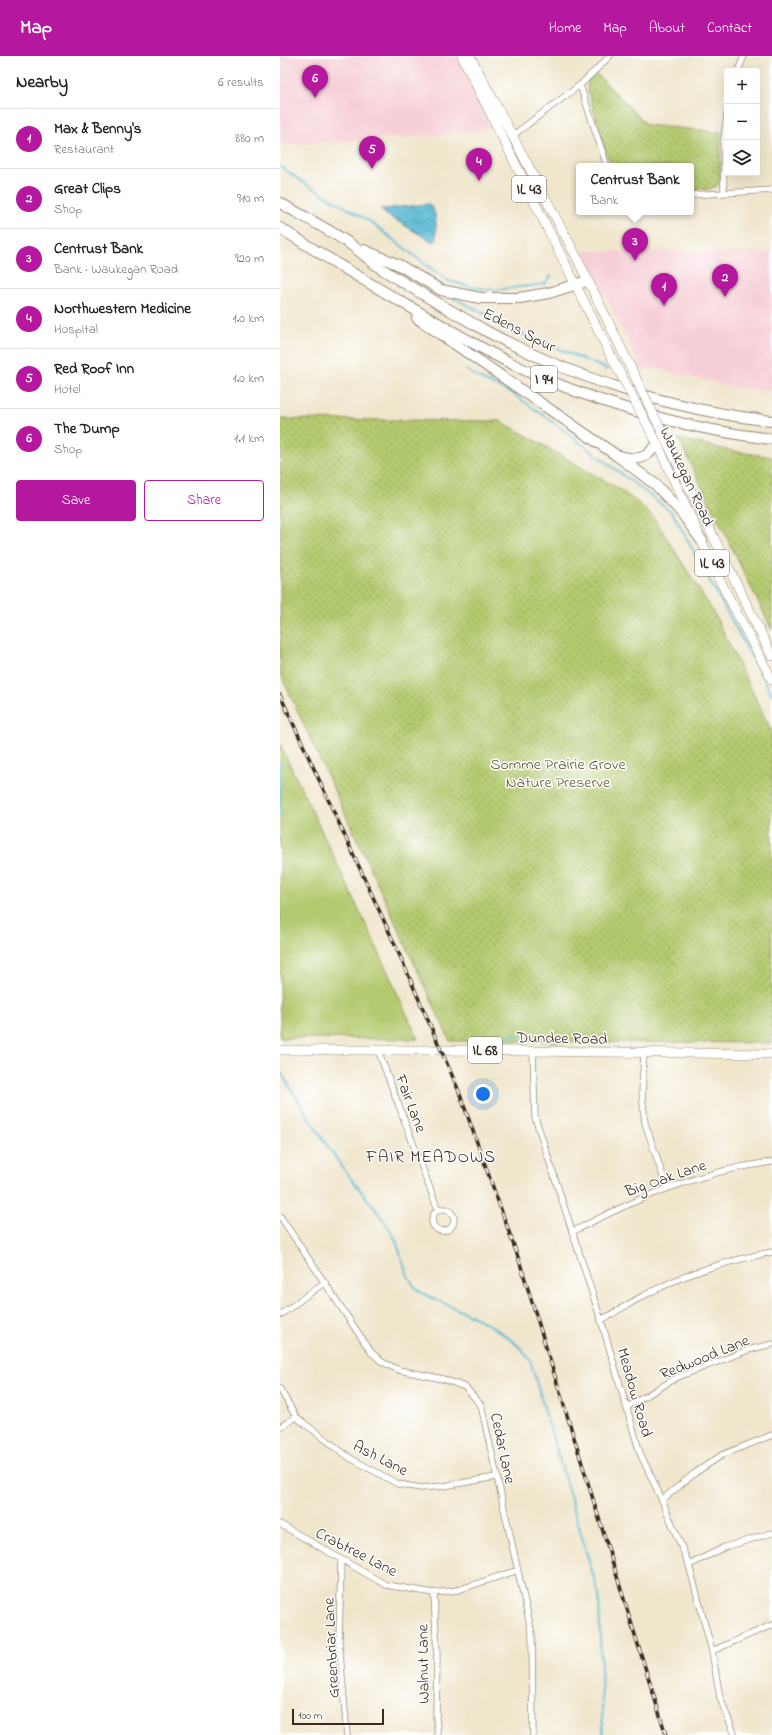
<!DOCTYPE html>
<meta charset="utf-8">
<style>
:root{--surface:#fff;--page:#f6f6f6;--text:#222;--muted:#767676;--line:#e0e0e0;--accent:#b5179e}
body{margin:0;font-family:"Indie Flower",sans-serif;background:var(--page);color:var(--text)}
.controls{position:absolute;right:12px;top:12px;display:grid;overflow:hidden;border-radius:4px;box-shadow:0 4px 16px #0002}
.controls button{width:36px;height:36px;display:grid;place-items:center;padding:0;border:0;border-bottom:1px solid var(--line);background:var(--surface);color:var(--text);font:20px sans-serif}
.scale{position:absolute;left:12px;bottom:10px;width:92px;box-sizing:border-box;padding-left:4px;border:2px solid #3b2a1e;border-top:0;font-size:11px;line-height:14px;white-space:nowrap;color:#3b2a1e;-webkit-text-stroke:3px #fff;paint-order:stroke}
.you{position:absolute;left:203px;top:1038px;width:14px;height:14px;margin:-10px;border:3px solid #fff;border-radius:50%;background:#1a73e8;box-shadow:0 0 0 6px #1a73e833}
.badge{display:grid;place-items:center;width:26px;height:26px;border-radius:50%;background:var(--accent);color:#fff;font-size:13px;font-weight:700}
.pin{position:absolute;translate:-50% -33px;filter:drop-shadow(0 1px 2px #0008)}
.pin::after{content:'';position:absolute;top:21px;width:14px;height:12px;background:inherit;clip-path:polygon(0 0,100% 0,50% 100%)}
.popup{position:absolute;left:296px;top:107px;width:118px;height:52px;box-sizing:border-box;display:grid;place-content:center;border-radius:4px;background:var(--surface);filter:drop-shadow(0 1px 3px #0005);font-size:13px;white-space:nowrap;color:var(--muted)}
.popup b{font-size:15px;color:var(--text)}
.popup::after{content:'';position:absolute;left:50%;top:100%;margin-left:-8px;border:8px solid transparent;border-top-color:var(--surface)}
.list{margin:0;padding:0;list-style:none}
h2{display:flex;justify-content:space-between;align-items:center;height:52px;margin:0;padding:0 16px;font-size:17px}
h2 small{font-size:13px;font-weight:400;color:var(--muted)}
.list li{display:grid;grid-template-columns:26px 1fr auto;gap:12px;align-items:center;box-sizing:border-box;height:60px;padding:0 16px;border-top:1px solid var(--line)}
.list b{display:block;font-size:15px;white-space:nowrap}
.list p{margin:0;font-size:13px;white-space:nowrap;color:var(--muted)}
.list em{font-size:13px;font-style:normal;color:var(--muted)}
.actions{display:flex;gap:8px;padding:12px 16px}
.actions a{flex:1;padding:9px 0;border:1px solid var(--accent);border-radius:4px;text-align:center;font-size:14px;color:var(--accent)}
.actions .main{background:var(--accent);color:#fff}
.icon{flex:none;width:22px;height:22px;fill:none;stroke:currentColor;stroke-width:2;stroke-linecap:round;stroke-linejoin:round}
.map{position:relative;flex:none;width:492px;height:1679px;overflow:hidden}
header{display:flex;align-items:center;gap:24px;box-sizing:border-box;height:56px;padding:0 20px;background:var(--accent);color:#fff}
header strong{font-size:19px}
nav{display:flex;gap:22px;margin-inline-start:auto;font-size:14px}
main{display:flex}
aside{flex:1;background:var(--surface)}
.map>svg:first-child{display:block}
.built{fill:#f6cfd6}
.grass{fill:#b4ca6f;stroke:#787a46}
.park{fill:url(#park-dots);stroke:#787a46}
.water{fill:url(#water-waves);stroke:#487178}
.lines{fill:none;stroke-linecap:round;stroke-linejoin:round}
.stream{stroke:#54b8d3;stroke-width:2}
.minor-casing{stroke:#968875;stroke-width:7}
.primary-casing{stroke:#968875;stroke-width:10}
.motorway-casing{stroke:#968875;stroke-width:12}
.minor{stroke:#fff;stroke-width:5.5}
.primary{stroke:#fff;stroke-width:9}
.motorway{stroke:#fff;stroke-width:10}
.rail-casing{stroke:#3b2a1e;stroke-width:3.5}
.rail{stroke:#fff;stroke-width:2;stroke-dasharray:6;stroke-linecap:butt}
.primary-bridge-casing{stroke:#968875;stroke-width:10;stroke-linecap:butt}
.primary-bridge{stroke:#fff;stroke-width:9}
.labels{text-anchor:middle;stroke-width:3;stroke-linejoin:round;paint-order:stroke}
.shield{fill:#fff;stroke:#766a62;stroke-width:1}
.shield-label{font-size:15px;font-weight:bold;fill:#3b2a1e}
.street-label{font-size:16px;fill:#3b2a1e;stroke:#fff}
.park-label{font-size:16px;fill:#5f5a36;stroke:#fff}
.neighbourhood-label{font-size:17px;letter-spacing:1px;fill:#3b2a1e;stroke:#fff}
</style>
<header>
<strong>Map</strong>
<nav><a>Home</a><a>Map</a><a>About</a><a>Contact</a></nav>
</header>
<main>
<aside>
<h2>Nearby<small>6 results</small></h2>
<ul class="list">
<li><span class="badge">1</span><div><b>Max &amp; Benny's</b><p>Restaurant</p></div><em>880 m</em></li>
<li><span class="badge">2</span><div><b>Great Clips</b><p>Shop</p></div><em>910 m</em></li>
<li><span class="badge">3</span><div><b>Centrust Bank</b><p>Bank · Waukegan Road</p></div><em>920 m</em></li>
<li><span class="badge">4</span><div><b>Northwestern Medicine</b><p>Hospital</p></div><em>1.0 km</em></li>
<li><span class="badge">5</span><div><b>Red Roof Inn</b><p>Hotel</p></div><em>1.0 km</em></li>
<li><span class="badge">6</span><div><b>The Dump</b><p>Shop</p></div><em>1.1 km</em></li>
</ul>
<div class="actions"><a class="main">Save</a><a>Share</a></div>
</aside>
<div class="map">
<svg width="492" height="1679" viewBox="0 0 492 1679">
<defs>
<pattern id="park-dots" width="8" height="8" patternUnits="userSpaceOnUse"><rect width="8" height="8" fill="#b4ca6f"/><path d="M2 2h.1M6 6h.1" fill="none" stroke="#94a45b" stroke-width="1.8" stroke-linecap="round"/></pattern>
<pattern id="water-waves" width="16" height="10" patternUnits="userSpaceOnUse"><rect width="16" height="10" fill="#54b8d3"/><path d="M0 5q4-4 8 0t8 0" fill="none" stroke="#4796ab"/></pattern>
</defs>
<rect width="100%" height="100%" fill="#fff"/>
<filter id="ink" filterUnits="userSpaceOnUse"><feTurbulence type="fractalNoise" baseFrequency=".025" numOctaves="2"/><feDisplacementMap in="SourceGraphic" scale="8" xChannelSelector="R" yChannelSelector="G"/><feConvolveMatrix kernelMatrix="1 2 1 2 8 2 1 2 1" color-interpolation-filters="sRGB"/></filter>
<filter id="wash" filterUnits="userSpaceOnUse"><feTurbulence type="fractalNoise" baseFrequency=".012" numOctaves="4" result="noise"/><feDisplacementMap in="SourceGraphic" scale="16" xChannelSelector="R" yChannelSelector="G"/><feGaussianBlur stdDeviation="0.9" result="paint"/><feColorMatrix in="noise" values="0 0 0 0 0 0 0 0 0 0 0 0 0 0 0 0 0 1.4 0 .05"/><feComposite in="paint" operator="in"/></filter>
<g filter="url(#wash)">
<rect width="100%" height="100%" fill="#f0e6cc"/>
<!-- built -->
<path class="built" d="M0,0H177L200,47L210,70L197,74L158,79L0,89Z
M304,195L492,197V335L457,332L377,313H361Z"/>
<!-- grass -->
<path class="grass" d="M0,688L92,881L138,983L0,982Z"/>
<!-- park -->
<path class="park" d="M316,17L367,69L441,76C439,90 443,120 437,130L430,133L411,134V110H333L326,98L307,31L309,24Z
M0,363L221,365L339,433L361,449L374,462L434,557L492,676V987L170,985L0,617Z
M398,382L452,395L492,401V574Z"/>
<!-- water -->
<path class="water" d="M149,148C159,156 155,174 156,185L153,186L105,158L101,153Z"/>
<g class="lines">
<!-- stream -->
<path class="stream" d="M0,110L21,125L89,165L166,224L191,231L215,234L265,228L271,220
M174,242L243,278L327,313
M186,314L203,324L230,336L262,358L392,456L492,638
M0,707V762
M225,980H241
M0,1015C20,1048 40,1080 63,1112C79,1134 98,1154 112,1177C124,1198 122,1220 140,1236C174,1253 229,1271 250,1304L319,1539L323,1679"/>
</g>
</g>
<g filter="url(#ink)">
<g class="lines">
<defs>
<path id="minor" d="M458,15L464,0
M300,29L327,110
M232,80L300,29L330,0
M444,137L443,88L447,59
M411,139L492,134
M98,994L158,1154
M253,995L255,1061L321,1264L360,1397L382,1444L409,1509L432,1595L440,1642L455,1679
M364,997L362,1038L365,1067L387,1132
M152 1164a11 11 0 1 1 22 0a11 11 0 1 1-22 0Z
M0,1160L91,1296L102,1306L119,1314L163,1323L185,1331L201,1349L252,1578L253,1679
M292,1176C355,1143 420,1115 492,1106
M0,1259L45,1226
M321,1264C339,1254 356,1243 375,1234C411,1215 452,1204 492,1196
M0,1333L16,1361L70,1402L118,1428L141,1432L164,1430L216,1421
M347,1351L398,1321L468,1294L492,1288
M0,1371L16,1361
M382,1444L415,1417L442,1399L492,1379
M0,1468L106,1529L154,1537L178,1534L238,1514
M61,1504L59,1585L67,1679
M409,1509L445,1491L492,1477
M154,1537L157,1600L156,1662L158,1679
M432,1595L492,1569"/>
<path id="primary" d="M182,0L331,300
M190,0L295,198L347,304
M381,374L492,600
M377,387L438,521L492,624
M0,994H161L492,998"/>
<path id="motorway" d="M0,147C23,160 48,173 70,188C80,195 89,204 99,211C134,234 171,255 208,276C295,323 393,354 492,365
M0,172C45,201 90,228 137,255C179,279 220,304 265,323C337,353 414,374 492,383
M84,194L119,209L161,234L200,242H239L269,237L307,225
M137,262L336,399L376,429L401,456L422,485
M340,400C364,408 375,397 381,374"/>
</defs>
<!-- minor casing -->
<use href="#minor" class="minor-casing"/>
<!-- primary casing -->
<use href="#primary" class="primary-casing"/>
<!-- motorway casing -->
<use href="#motorway" class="motorway-casing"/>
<!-- minor -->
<use href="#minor" class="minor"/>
<!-- primary -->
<use href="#primary" class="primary"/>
<!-- motorway -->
<use href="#motorway" class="motorway"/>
<defs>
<path id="rail" d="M0,639L116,891L178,1033L239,1204L386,1679"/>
</defs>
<!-- rail casing -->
<use href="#rail" class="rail-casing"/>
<!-- rail -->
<use href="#rail" class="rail"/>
<defs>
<path id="primary-bridge" d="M331,300L377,387
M347,304L381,374"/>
</defs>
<!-- primary-bridge casing -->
<use href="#primary-bridge" class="primary-bridge-casing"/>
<!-- primary-bridge -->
<use href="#primary-bridge" class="primary-bridge"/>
</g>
</g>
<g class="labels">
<!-- shield labels -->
<g class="shield">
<rect x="232" y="120" width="34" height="26" rx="3"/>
<rect x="251" y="310" width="26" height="26" rx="3"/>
<rect x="415" y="494" width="34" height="26" rx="3"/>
<rect x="188" y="981" width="34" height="26" rx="3"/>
</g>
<g class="shield-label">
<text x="249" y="138">IL 43</text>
<text x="264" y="328">I 94</text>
<text x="432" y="512">IL 43</text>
<text x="205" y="999">IL 68</text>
</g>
<!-- street labels -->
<g class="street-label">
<text transform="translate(240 273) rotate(27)" y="6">Edens Spur</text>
<text transform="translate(408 420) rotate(65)" y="6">Waukegan Road</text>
<text transform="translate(282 981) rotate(1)" y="6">Dundee Road</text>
<text transform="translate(132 1047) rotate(69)" y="6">Fair Lane</text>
<text transform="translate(385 1121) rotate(-19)" y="6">Big Oak Lane</text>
<text transform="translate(424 1300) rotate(-22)" y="6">Redwood Lane</text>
<text transform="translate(356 1336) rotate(74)" y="6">Meadow Road</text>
<text transform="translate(224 1392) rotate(78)" y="6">Cedar Lane</text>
<text transform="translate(101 1401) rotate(27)" y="6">Ash Lane</text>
<text transform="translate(77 1495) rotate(27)" y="6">Crabtree Lane</text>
<text transform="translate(50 1592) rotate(-93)" y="6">Greenbriar Lane</text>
<text transform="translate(142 1608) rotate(-91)" y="6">Walnut Lane</text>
</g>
<!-- park labels -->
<g class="park-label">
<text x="278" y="713">Somme Prairie Grove<tspan x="278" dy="18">Nature Preserve</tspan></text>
</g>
<!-- neighbourhood labels -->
<g class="neighbourhood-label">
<text x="151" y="1106">FAIR MEADOWS</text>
</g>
</g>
</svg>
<div class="controls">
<button>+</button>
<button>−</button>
<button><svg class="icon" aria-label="layers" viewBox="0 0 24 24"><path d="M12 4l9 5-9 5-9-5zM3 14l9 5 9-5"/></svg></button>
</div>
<div class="scale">100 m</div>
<div class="you"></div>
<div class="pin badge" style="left:384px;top:250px">1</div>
<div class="pin badge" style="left:445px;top:241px">2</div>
<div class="pin badge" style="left:355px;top:205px">3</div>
<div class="popup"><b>Centrust Bank</b>Bank</div>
<div class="pin badge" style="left:199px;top:125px">4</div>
<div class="pin badge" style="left:92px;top:113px">5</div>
<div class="pin badge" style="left:35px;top:42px">6</div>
</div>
</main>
